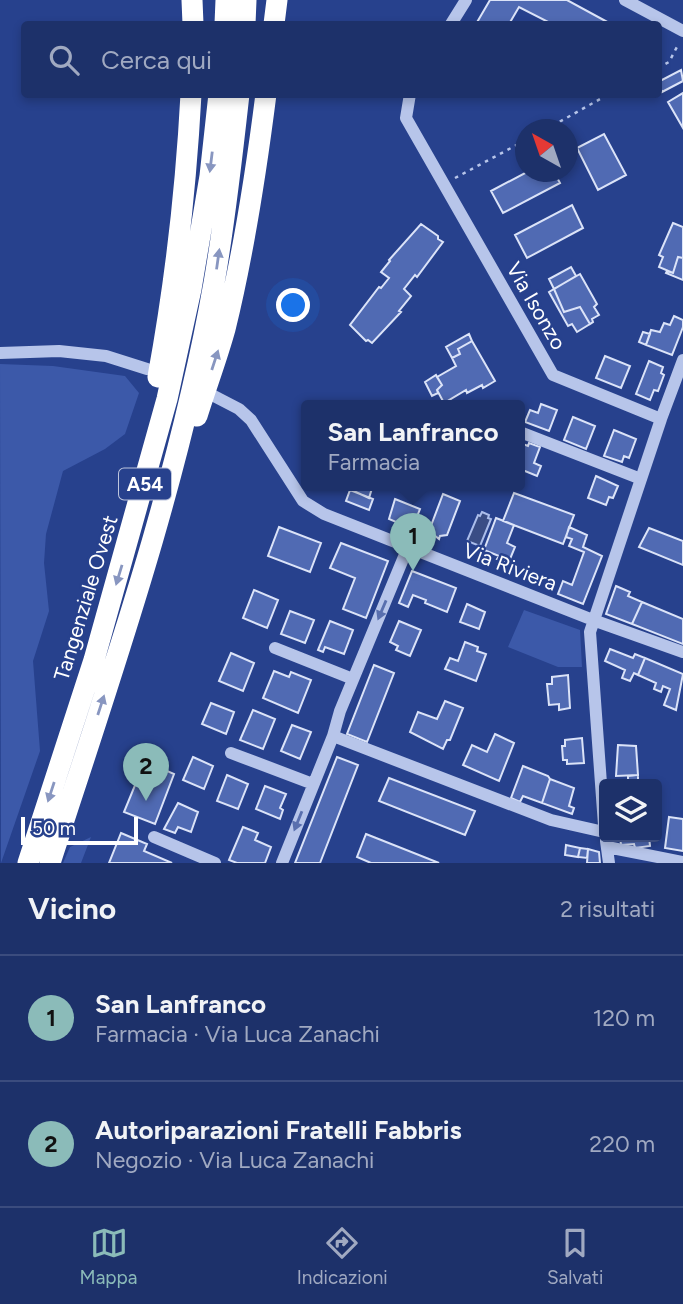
<!DOCTYPE html>
<html lang="it">
<meta charset="utf-8">
<style>
:root{--surface:#1d316a;--page:#253970;--text:#f1f3f6;--muted:#a0a9c1;--line:#3b4c7e;--accent:#8bbbb9}
body{margin:0;font-family:Figtree,sans-serif;background:var(--page);color:var(--text)}
.controls{position:absolute;right:21px;bottom:21px;display:grid;overflow:hidden;border-radius:7px;box-shadow:0 4px 10px #0003}
.controls button{width:63px;height:63px;display:grid;place-items:center;padding:0;border:0;border-bottom:2px solid var(--line);background:var(--surface);color:var(--text);font:35px sans-serif}
.compass{position:absolute;left:515px;top:119px;width:63px;height:63px;border-radius:50%;background:var(--surface);box-shadow:0 4px 10px #0003;rotate:320deg}
.scale{position:absolute;left:21px;bottom:18px;width:117px;box-sizing:border-box;padding-left:7px;border:4px solid #fff;border-top:0;font-size:19px;line-height:24px;white-space:nowrap;color:#fff;-webkit-text-stroke:5px #27418d;paint-order:stroke}
.you{position:absolute;left:294px;top:306px;width:24px;height:24px;margin:-18px;border:5px solid #fff;border-radius:50%;background:#1a73e8;box-shadow:0 0 0 10px #1a73e833}
.badge{display:grid;place-items:center;width:46px;height:46px;border-radius:50%;background:var(--accent);color:#111;font-size:23px;font-weight:700}
.pin{position:absolute;translate:-50% -58px;filter:drop-shadow(0 2px 4px #0008)}
.pin::after{content:'';position:absolute;top:37px;width:24px;height:21px;background:inherit;clip-path:polygon(0 0,100% 0,50% 100%)}
.popup{position:absolute;left:301px;top:400px;width:224px;height:91px;box-sizing:border-box;display:grid;place-content:center;border-radius:7px;background:var(--surface);filter:drop-shadow(0 2px 5px #0005);font-size:23px;white-space:nowrap;color:var(--muted)}
.popup b{font-size:26px;color:var(--text)}
.popup::after{content:'';position:absolute;left:50%;top:100%;margin-left:-14px;border:14px solid transparent;border-top-color:var(--surface)}
.list{margin:0;padding:0;list-style:none}
h2{display:flex;justify-content:space-between;align-items:center;height:91px;margin:0;padding:0 28px;font-size:30px}
h2 small{font-size:23px;font-weight:400;color:var(--muted)}
.list li{display:grid;grid-template-columns:46px 1fr auto;gap:21px;align-items:center;box-sizing:border-box;height:126px;padding:0 28px;border-top:2px solid var(--line)}
.list b{display:block;font-size:26px;white-space:nowrap}
.list p{margin:0;font-size:23px;white-space:nowrap;color:var(--muted)}
.list em{font-size:23px;font-style:normal;color:var(--muted)}
.icon{flex:none;width:38px;height:38px;fill:none;stroke:currentColor;stroke-width:2;stroke-linecap:round;stroke-linejoin:round}
.map{position:relative;flex:none;width:683px;height:863px;overflow:hidden}
.search{position:absolute;background:var(--surface);box-shadow:0 4px 10px #0003;left:21px;right:21px;top:21px;height:77px;display:flex;align-items:center;gap:18px;box-sizing:border-box;padding:0 24px;border-radius:7px;color:var(--muted);font-size:26px}
.sheet{height:343px;background:var(--surface)}
nav{display:flex;justify-content:space-around;align-items:center;box-sizing:border-box;height:98px;border-top:2px solid var(--line);background:var(--surface);font-size:19px;color:var(--muted)}
nav a{display:grid;justify-items:center;gap:4px}
nav .on{color:var(--accent)}
.map>svg:first-child{display:block}
.green{fill:#3c59a9}
.water{fill:#3a4d85;stroke:#abbdeb;stroke-width:2}
.building{fill:#506ab3;stroke:#dbe3f8;stroke-width:2}
.lines{fill:none;stroke-linecap:round;stroke-linejoin:round}
.path{stroke:#b7c5ea;stroke-width:2.5;stroke-dasharray:3.5 5;stroke-linecap:butt}
.minor{stroke:#b7c5ea;stroke-width:12}
.highway{stroke:#fff;stroke-width:21}
.oneway{fill:#8896c0}
.oneway2{fill:#596fae}
.labels{text-anchor:middle;stroke-width:5;stroke-linejoin:round;paint-order:stroke}
.shield{fill:#27418d;stroke:#bec6dd;stroke-width:2}
.shield-label{font-size:19px;font-weight:bold;fill:#fff}
.street-label{font-size:21px;fill:#fff;stroke:#27418d}
</style>
<div class="map">
<svg width="683" height="863" viewBox="0 0 683 863">
<rect width="100%" height="100%" fill="#27418d"/>
<!-- green -->
<path class="green" d="M0,364L53,366L125,376L139,393L125,434L105,449L63,471L46,534L44,563L49,611L33,661L40,751L1,863Z
M524,610L580,630L582,667H558L508,647Z
M91,837L81,863H63L70,847Z"/>
<!-- water -->
<path class="water" d="M482,512L489,515L488,518L491,519L480,546L467,541L478,515L480,516Z"/>
<!-- building -->
<path class="building" d="M490,0H567L611,24H552L519,7L509,24H476Z
M681,70L683,81L662,92L658,82Z
M683,93V128L668,102Z
M604,134L626,175L598,190L577,148Z
M527,172H554L560,183L503,213L491,191Z
M572,205L583,228L527,258L515,235Z
M673,223L683,227V258L678,257L673,273L659,267L663,257L659,255Z
M421,224L438,236V239L443,242L417,277L415,275L404,289L411,296L399,311L401,312L372,343L368,340L366,341L350,325L379,287L381,288L389,278L381,272L390,261L389,260Z
M678,257L683,258V280L666,273L667,271L673,273Z
M571,267L576,276L554,289L549,279Z
M580,274L597,304L594,307L599,315L592,319L593,322L590,324L580,307L564,312L554,289Z
M554,289L564,312L580,307L590,324L577,332L572,324L568,326L549,292Z
M674,316L683,320V327L672,355L646,345L651,330L660,332L664,323L670,325Z
M643,332L650,334L646,345L639,342Z
M469,334L472,341L458,349L460,354L452,358L446,347Z
M472,341L495,381L483,388L482,385L467,393L466,390L444,403L437,390L442,385L437,377L456,366L452,358L460,354L458,349Z
M605,356L630,366L621,388L596,378Z
M649,361L663,367L661,373L664,375L658,391L654,390L650,400L636,394Z
M436,375L442,385L437,390L438,393L432,396L425,382Z
M541,404L557,410L549,431L525,422L530,410L538,413Z
M573,417L595,426L586,449L564,440Z
M614,430L636,439L629,458L624,456L622,462L604,456Z
M520,443L528,446L529,443L540,447L534,463L541,466L537,476L520,469Z
M596,476L618,486L613,498L609,497L606,505L588,498Z
M348,485H373L369,498L347,488Z
M350,490L373,499L369,510L346,501Z
M514,493L574,515L563,544L503,521Z
M443,494L460,501L447,535L440,536L439,539L429,531Z
M395,499L420,509L412,529L389,519Z
M496,518L514,525L507,543L515,547L508,564L497,559L499,556L484,550Z
M279,527L321,543L310,572L268,556Z
M569,527L587,535L583,547L602,556L583,604L558,594L563,581L572,585L584,552L569,546L572,539L566,537Z
M649,528L683,541V565L639,547Z
M341,543L388,561L366,618L343,609L355,578L330,568Z
M412,571L456,588L447,612L425,603L426,600L413,595L408,607L399,603Z
M616,586L630,592L628,596L642,602L632,624L606,614Z
M254,590L278,600L267,628L243,618Z
M642,602L683,619V644L632,624Z
M467,604L485,612L479,629L460,622Z
M290,611L314,620L305,643L281,634Z
M330,621L353,630L344,654L325,647L323,652L318,650Z
M399,621L421,630L410,656L396,650L398,646L390,642Z
M465,642L478,647L477,651L486,654L476,681L445,669L450,658L458,661Z
M610,649L633,658L635,654L645,658L638,675L634,673L630,681L622,678L625,670L605,661Z
M231,653L254,663L243,691L219,681Z
M645,658L683,674L676,710L664,705L670,689L663,686L661,692L654,689L656,683L638,675Z
M374,665L394,673L367,742L347,734Z
M274,671L289,677L291,672L311,680L298,713L263,698Z
M568,675L570,708L559,710V704L549,705L547,684H552V677Z
M445,701L463,708L450,740H447L443,749L410,732L418,712L437,719Z
M211,703L234,712L226,734L202,724Z
M253,710L275,719L263,749L240,740Z
M292,725L311,732L300,759L281,751Z
M495,734L514,743L499,781L463,765L472,745L487,752Z
M582,738L584,763L567,764V760H563L562,746H565V740Z
M618,745L636,746L638,775L616,776Z
M193,757L213,766L204,789L183,780Z
M337,757L358,765L320,863H295Z
M145,761L174,774L155,824L124,812Z
M523,766L548,776L550,779L542,803L523,796L520,802L511,798Z
M227,775L248,784L238,809L217,801Z
M638,775V784H628V776Z
M389,778L475,811L465,835L379,801Z
M550,779L574,788L569,806L574,808L572,814L542,803Z
M265,786L286,794L280,808L283,810L280,819L256,809Z
M178,803L198,812L191,832L178,827L175,833L164,829Z
M669,817L683,819V851L665,848Z
M243,827L258,833L255,840L271,847L265,863H237L229,860Z
M121,833L147,844L144,851L172,863H109Z
M366,834L439,863H371L357,857Z
M620,837H649L650,846L635,848L634,844L621,845Z
M566,845L580,848L578,857L565,855Z
M580,848L588,849L587,858L578,857Z
M588,849L599,852L600,863H587Z"/>
<g class="lines">
<!-- path -->
<path class="path" d="M658,68L669,62L678,45
M545,130L609,94
M455,178L526,140"/>
<!-- minor -->
<path class="minor" d="M625,0L683,31
M451,24L466,0
M410,94L406,118L553,375L661,419
M0,353L59,351L106,356L147,369
M212,395L239,409L251,420L303,501L324,514L593,620L683,652
M520,432L641,479
M275,648L353,679
M333,736L551,820L604,832
M231,753L313,784
M604,825L590,632L661,419L683,360
M154,837L215,863
M606,841L609,863
M607,847L683,862
M282,863L333,736L340,711L408,547"/>
<!-- highway -->
<path class="highway" d="M192,0L193,24
M225,24L226,0
M245,24L246,0
M274,24L277,0
M158,377C175,284 186,189 191,94
M197,416C206,387 217,358 225,329C244,252 256,173 266,94
M28,863L94,660L167,399L191,289L210,176L219,94
M50,863C112,672 179,481 214,283C225,221 232,157 239,94"/>
</g>
<!-- one-way arrows -->
<defs><path id="oneway-solid" d="M-6-.8H1V-3.2L6.5 0L1 3.2V.8H-6Z" transform="scale(1.75)"/></defs>
<g class="oneway">
<use href="#oneway-solid" transform="translate(211 162) rotate(97)"/>
<use href="#oneway-solid" transform="translate(218 259) rotate(-82)"/>
<use href="#oneway-solid" transform="translate(215 360) rotate(-72)"/>
<use href="#oneway-solid" transform="translate(119 575) rotate(107)"/>
<use href="#oneway-solid" transform="translate(101 705) rotate(-72)"/>
<use href="#oneway-solid" transform="translate(51 792) rotate(108)"/>
</g>
<g class="oneway2">
<use href="#oneway-solid" transform="translate(382 610) rotate(113)"/>
<use href="#oneway-solid" transform="translate(298 821) rotate(112)"/>
</g>
<g class="labels">
<!-- shield labels -->
<rect class="shield" x="119" y="468.5" width="52" height="31" rx="5"/>
<g class="shield-label">
<text x="145" y="491">A54</text>
</g>
<!-- street labels -->
<g class="street-label">
<text transform="translate(536 306) rotate(60)" y="7">Via Isonzo</text>
<text transform="translate(510 567) rotate(21)" y="7">Via Riviera</text>
<text transform="translate(86 598) rotate(-73)" y="7">Tangenziale Ovest</text>
</g>
</g>
</svg>
<div class="controls">
<button><svg class="icon" aria-label="layers" viewBox="0 0 24 24"><path d="M12 4l9 5-9 5-9-5zM3 14l9 5 9-5"/></svg></button>
</div>
<svg class="compass" viewBox="-18 -18 36 36"><path d="M0-13l5 13h-10z" fill="#e53935"/><path d="M0 13l5-13h-10z" fill="#a0a9c1"/></svg>
<div class="scale">50 m</div>
<div class="you"></div>
<div class="pin badge" style="left:413px;top:571px">1</div>
<div class="popup"><b>San Lanfranco</b>Farmacia</div>
<div class="pin badge" style="left:146px;top:801px">2</div>
<div class="search"><svg class="icon" aria-label="search" viewBox="0 0 24 24"><circle cx="10" cy="10" r="6"/><path d="M15 15l6 6"/></svg>Cerca qui</div>
</div>
<section class="sheet">
<h2>Vicino<small>2 risultati</small></h2>
<ul class="list">
<li><span class="badge">1</span><div><b>San Lanfranco</b><p>Farmacia · Via Luca Zanachi</p></div><em>120 m</em></li>
<li><span class="badge">2</span><div><b>Autoriparazioni Fratelli Fabbris</b><p>Negozio · Via Luca Zanachi</p></div><em>220 m</em></li>
</ul>
</section>
<nav>
<a class="on"><svg class="icon" aria-label="map" viewBox="0 0 24 24"><path d="M3 6l6-2 6 2 6-2v14l-6 2-6-2-6 2zM9 4v14M15 6v14"/></svg>Mappa</a>
<a><svg class="icon" aria-label="directions" viewBox="0 0 24 24"><path d="M12 3l9 9-9 9-9-9zM9 14v-3h6M13 9l2 2-2 2"/></svg>Indicazioni</a>
<a><svg class="icon" aria-label="saved" viewBox="0 0 24 24"><path d="M7 4h10v16l-5-4-5 4z"/></svg>Salvati</a>
</nav>
